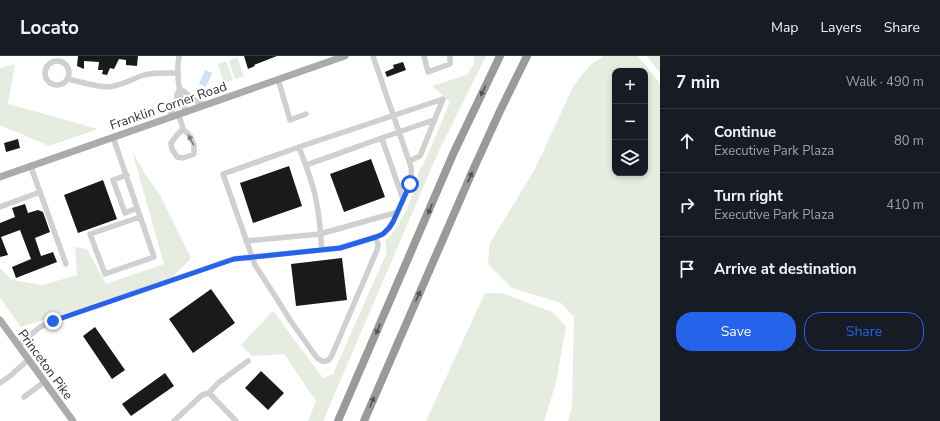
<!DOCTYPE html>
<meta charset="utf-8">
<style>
:root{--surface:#171b24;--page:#20242c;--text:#f1f3f6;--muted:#9ea1a6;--line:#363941;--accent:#2563eb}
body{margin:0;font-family:"Nunito Sans",sans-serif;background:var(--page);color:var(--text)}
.controls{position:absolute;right:12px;top:12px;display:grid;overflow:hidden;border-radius:8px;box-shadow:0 2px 6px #0003}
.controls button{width:36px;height:36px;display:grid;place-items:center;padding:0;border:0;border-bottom:1px solid var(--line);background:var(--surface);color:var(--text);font:20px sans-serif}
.stop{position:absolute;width:12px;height:12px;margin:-9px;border:3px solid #2563eb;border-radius:50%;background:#fff}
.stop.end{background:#2563eb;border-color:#fff;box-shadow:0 1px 4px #0008}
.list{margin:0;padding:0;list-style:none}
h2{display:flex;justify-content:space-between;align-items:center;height:52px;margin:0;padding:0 16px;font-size:17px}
h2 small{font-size:13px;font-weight:400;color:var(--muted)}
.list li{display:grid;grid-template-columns:26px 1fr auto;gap:12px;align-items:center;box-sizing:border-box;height:64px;padding:0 16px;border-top:1px solid var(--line)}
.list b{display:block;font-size:15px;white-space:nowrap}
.list p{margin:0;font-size:13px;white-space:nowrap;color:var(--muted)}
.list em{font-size:13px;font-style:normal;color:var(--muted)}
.actions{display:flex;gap:8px;padding:12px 16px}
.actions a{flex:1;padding:9px 0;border:1px solid var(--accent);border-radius:16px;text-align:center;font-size:14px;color:var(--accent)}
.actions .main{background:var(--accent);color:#fff}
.icon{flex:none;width:22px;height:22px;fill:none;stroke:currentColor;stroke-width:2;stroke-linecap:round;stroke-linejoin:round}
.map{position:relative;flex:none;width:660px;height:365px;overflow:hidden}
header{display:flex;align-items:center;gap:24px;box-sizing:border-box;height:56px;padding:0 20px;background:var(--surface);border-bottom:1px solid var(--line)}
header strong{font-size:19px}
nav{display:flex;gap:22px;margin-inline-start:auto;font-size:14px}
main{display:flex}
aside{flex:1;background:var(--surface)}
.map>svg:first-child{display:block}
.green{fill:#e6ecdf;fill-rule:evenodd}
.water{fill:#cfe2ee}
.building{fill:#1a1a1a}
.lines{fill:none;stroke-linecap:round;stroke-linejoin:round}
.minor{stroke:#d0d0d0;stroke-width:5.5}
.major{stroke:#ababab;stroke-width:7}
.highway{stroke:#9a9a9a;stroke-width:8}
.oneway{fill:#525252}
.oneway2{fill:#7a7a7a}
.route{stroke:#2563eb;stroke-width:5}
.labels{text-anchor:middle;stroke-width:4;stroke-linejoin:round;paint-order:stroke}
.street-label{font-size:13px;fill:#333;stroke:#fff}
</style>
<header>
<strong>Locato</strong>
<nav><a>Map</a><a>Layers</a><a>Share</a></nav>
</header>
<main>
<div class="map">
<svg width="660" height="365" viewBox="0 0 660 365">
<rect width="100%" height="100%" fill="#fff"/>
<!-- green -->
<path class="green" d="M474,0H486L438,97L323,365H308L316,345L284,298L252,300L241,289L273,255L323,322L333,318L387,196L385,185L392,178L407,153L416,129L419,115L425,105L450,46L432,30L467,19L474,8Z
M604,0H638L660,27V365H568L572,351L574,261L561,247L512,232L488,208L490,187L535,113L574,29L590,9ZM615,15H645V117H615Z
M647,0H660V17Z
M237,1L244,20L235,23L229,5Z
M226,5L233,24L224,27L218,8Z
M15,8L8,48L98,73L49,90L0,69V12Z
M132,95L146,119L160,139L191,202L169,225L21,271L0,242V212L12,224L43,229L77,219L75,191L87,193L106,228L164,208Z
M485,237H502L552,256L566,270L556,327L544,365H426Z"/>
<!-- water -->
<path class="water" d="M205,14L212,17L206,31L199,28Z"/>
<!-- building -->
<path class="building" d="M78,0H138L137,10L126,9V4L119,3L114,13L110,12L107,19L102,18L103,14H98L99,6L84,5V13L77,10Z
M244,0H277L254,9L255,10L248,13Z
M403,6L406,14L387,21L385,16L394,12L393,9Z
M18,83L20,92L6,96L4,87Z
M371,103L385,141L344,156L330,118Z
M289,110L302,150L253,167L240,127Z
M103,124L117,163L78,177L64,139Z
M25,148L28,157L38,154L43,156L50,176L35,182L41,200L53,196L57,206L16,222L12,211L31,203L20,174L1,181L8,199L0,201V167L15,161L12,152Z
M342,202L347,244L296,250L291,208Z
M211,233L235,267L193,297L169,263Z
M95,271L125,314L112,323L83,280Z
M261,315L284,337L268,354L245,332Z
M165,317L174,330L131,360L122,348Z"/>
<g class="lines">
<!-- minor -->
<path class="minor" d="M179,0C176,18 179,39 186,56
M424,0L428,16L450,8V0
M45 17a12 12 0 1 1 24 0a12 12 0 1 1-24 0Z
M67,23C79,25 95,31 108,31C120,30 132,23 144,19C155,16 167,17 178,17
M278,23L290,64L306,58
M179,59L183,73L190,80L194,89V98L183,102L177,101L172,93L171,87L177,79L183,73
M169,62L177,44V38L180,33L185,36L194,44L205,49
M113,81L154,201L105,218L90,178L140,161
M382,83L403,143
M299,91C305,108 313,126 316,144C320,160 320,177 322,194
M306,109C349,94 391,78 434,64
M127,119L113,124L125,157L137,152
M40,136L66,208
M0,151L40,136L31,111
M376,181L378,189L377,194L332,299C328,307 324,307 317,302L290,264L277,243L255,209L223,118L299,91L443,43L420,100L409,105
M246,185L320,178L398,156
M19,289L40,271L53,265L233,203L340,192L376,181L383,178L389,172L393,166L410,128C411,122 412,117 411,111L373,0
M0,327L10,320L29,303
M209,337L236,365
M24,341L44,326
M174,365L202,339L209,337L218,327L248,305"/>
<!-- major -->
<path class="major" d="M0,121L345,0
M0,264L73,365"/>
<!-- highway -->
<path class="highway" d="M338,365L454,96L500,0
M364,365L473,114L500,55L527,0"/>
</g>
<!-- one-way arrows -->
<defs><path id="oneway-solid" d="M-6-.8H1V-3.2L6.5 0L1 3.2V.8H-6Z"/></defs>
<g class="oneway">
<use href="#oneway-solid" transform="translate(483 35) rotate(116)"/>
<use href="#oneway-solid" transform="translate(470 121) rotate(-67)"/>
<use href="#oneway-solid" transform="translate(430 153) rotate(113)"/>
<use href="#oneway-solid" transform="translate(418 240) rotate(-66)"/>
<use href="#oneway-solid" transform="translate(378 273) rotate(113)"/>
<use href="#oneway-solid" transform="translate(372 346) rotate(-67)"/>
</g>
<use class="oneway2" href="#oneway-solid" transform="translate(191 84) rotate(-118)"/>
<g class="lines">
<!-- route -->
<path class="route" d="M53,265L234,203L340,192L376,181L383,178L389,172L393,166L410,128"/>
</g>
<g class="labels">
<!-- street labels -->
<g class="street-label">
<text transform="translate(168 49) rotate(-19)" y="5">Franklin Corner Road</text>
<text transform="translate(46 308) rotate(54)" y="5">Princeton Pike</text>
</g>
</g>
</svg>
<div class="controls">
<button>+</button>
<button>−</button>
<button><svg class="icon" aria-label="layers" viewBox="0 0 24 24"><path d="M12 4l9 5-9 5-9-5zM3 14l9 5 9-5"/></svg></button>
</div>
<div class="stop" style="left:410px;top:128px"></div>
<div class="stop end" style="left:53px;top:265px"></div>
</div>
<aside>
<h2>7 min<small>Walk · 490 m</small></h2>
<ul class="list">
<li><svg class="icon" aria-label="ahead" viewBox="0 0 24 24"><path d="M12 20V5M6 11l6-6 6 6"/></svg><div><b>Continue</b><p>Executive Park Plaza</p></div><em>80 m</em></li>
<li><svg class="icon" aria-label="right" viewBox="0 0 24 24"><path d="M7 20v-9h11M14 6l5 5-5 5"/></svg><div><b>Turn right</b><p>Executive Park Plaza</p></div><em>410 m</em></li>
<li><svg class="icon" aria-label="arrive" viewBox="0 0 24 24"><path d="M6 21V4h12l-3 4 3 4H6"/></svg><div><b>Arrive at destination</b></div></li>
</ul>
<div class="actions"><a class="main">Save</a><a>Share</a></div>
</aside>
</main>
